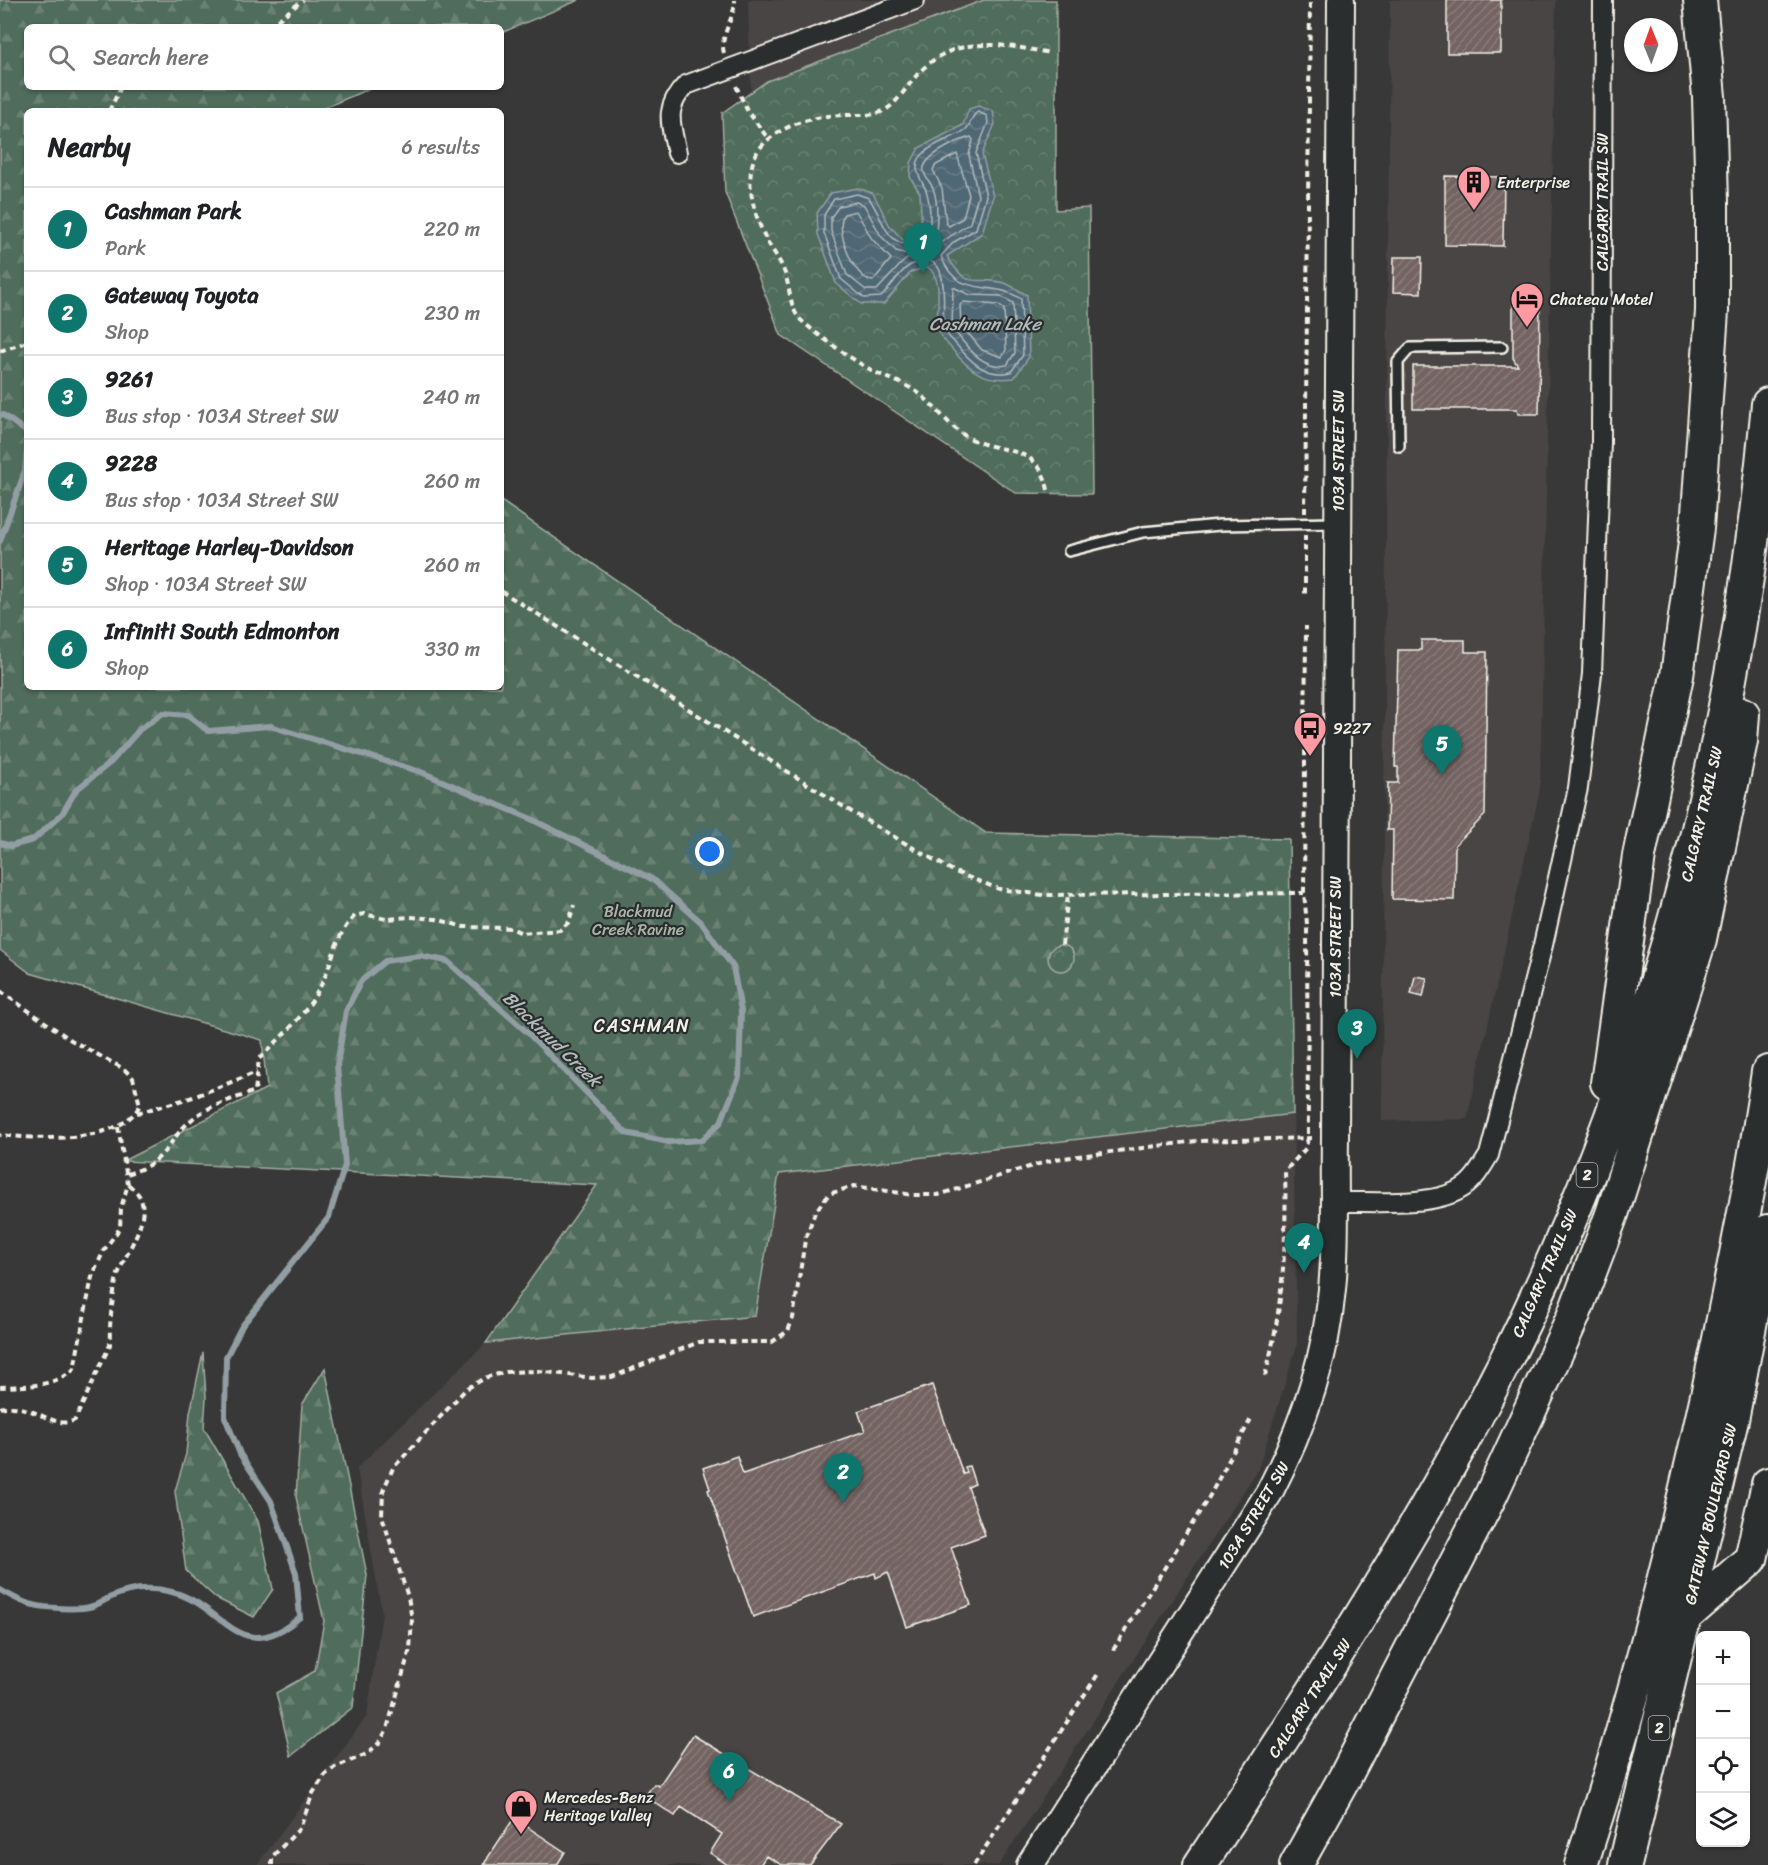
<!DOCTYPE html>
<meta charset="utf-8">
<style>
:root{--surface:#fff;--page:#f2f2f2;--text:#202124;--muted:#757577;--line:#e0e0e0;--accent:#0f766e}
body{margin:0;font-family:Sriracha,sans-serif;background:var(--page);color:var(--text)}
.controls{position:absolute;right:18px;bottom:18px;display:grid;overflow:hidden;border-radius:9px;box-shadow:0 2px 4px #0004}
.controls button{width:54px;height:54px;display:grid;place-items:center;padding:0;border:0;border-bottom:2px solid var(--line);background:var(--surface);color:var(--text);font:30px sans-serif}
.compass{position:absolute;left:1624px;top:18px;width:54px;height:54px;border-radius:50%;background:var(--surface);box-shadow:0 2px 4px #0004;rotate:359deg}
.you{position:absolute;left:710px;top:852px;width:21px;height:21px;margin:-15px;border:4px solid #fff;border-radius:50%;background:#1a73e8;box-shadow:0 0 0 9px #1a73e833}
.badge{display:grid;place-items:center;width:39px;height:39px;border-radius:50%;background:var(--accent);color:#fff;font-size:20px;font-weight:700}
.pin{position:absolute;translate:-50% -50px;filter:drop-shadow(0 2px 3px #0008)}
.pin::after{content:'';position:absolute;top:32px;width:21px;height:18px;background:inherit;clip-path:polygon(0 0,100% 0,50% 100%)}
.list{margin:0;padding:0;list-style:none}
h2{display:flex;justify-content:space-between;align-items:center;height:78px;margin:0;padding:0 24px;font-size:26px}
h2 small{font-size:20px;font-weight:400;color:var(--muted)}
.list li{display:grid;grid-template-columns:39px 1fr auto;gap:18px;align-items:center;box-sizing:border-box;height:84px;padding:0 24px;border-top:2px solid var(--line)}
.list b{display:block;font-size:22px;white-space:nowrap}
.list p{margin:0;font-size:20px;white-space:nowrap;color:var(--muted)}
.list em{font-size:20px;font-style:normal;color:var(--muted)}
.icon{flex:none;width:33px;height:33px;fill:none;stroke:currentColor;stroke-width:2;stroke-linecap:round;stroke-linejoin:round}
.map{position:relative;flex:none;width:1768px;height:1865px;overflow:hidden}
.search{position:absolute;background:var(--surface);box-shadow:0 2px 4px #0004;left:24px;top:24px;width:480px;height:66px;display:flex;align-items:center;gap:15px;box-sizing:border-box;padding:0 21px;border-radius:9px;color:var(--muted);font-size:22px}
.panel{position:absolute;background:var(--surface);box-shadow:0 2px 4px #0004;left:24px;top:108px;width:480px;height:582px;border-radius:9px}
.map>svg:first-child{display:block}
.built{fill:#4a4545}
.forest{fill:url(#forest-firs);stroke:#a2aea2;stroke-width:1.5}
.park{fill:url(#park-crowns);stroke:#a2aea2;stroke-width:1.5}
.water{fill:url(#water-waves);stroke:#929ea3;stroke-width:1.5}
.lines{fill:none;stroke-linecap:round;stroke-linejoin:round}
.shore{stroke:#b2baba;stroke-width:1.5}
.stream{stroke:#929ea3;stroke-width:6}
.building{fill:url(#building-hatch);stroke:#f4f1e8;stroke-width:1.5}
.lane-casing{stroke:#f4f1e8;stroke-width:14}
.street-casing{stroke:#f4f1e8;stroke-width:22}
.secondary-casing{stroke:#f4f1e8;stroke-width:30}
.highway-casing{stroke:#f4f1e8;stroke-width:36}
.path{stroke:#f4f1e8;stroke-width:4;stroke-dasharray:6 4.5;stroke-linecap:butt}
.lane{stroke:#2a2d2e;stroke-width:9}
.street{stroke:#2a2d2e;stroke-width:18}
.secondary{stroke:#2a2d2e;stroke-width:26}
.highway{stroke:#2a2d2e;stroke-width:32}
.labels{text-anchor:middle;stroke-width:4.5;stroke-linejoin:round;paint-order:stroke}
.shield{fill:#2a2d2e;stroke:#b7b6b0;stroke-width:1.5}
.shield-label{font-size:15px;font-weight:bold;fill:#f4f1e8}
.poi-label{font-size:16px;fill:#f4f1e8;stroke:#2a2d2e;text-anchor:start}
.street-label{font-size:16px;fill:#f4f1e8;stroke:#2a2d2e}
.park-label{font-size:16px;fill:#aab5a9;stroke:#2a2d2e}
.water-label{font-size:18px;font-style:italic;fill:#b2baba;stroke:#2a2d2e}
.neighbourhood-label{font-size:18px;letter-spacing:1.5px;fill:#f4f1e8;stroke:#2a2d2e}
</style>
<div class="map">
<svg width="1768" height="1865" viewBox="0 0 1768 1865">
<defs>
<pattern id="forest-firs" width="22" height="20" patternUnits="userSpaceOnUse" patternTransform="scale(1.5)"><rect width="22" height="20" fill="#506c5c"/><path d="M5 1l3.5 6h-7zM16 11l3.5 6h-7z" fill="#6a8173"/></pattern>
<pattern id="park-crowns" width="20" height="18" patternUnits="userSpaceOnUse" patternTransform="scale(1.5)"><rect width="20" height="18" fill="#506c5c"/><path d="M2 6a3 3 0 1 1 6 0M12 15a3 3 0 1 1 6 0" fill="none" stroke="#6a8173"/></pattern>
<pattern id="water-waves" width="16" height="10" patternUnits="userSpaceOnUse" patternTransform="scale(1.5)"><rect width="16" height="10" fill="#506775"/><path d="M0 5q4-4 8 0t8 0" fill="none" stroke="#6a7d89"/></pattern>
<pattern id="building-hatch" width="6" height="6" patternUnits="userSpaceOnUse" patternTransform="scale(1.5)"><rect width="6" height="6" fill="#736462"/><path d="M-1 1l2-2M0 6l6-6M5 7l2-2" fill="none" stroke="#887b78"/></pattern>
</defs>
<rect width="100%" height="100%" fill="#393838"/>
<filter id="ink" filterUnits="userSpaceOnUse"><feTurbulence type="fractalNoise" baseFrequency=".0167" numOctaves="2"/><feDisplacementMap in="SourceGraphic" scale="12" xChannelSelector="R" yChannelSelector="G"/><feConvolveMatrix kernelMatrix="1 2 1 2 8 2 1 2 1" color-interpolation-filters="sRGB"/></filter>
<g filter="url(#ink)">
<!-- built -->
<path class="built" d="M748,0H987L751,92Z
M1390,0H1556L1540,789L1467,1119L1382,1121Z
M1293,1114L1297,1345L1258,1469L999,1865H257L367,1716L382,1613L357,1468L486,1343L755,1316L779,1174Z"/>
<!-- forest -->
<path class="forest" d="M0,0H579L501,33V27H27V87H373L317,111H27V687H501V501L986,833L1289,839L1293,1114L779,1174L755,1316L486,1343L597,1185L123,1161L267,1088L262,1040L30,973L0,950Z
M203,1352L206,1398L204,1428L258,1521L273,1589L254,1617L216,1598L186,1571L175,1491L186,1454L190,1413Z
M325,1368L367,1575L353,1707L291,1756L276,1693L315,1671L324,1621L296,1497L302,1405Z"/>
<!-- park -->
<path class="park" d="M984,0H1056V210L1089,208L1092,494L1016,493L781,335L725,192L722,113L767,81Z
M1048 958a13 13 0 1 1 26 0a13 13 0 1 1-26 0Z"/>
<!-- water -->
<path class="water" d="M978,106L993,111L995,124L982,154L993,196L982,233L947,256C970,294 974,274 1005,283C1012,286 1020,291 1027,295L1029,357L1014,378C983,382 970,371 951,348C947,343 939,336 938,329C935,309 945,281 928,267L911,272L884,304H861L836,283L818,234L817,213L831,193L858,188L873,193L890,226L903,240L922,236L920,193L910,177L911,163L919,148L963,125L969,109Z"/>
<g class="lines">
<!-- shore -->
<path class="shore" d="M978,112L987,116L988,123L976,153L986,196L976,229L954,242L941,256C958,301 991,278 1021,299L1023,355L1011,372C985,378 969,360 954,342C950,338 945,333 944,327C941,305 954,242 909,266C899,272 890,289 881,297L864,298L841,279L824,233V215L834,199L857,194L869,198C886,223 887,254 925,241C933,230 930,202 926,190C920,177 910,166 924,153C935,142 953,139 965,130C972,125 970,116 978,112Z
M971,137L973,140L969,155L978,196L970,223L936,246L934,253H928L926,249L934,244C937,228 939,205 933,188C930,181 922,175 924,167C928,154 959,140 971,137Z
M957,154L969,195L963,218L949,226L946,223L942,188L933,170L936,165Z
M856,202L864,205L881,236L896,251L912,255L902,263L877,290H866L847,275L831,231V217L839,206Z
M856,211L872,239L891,259L873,281C854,280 834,229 844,214Z
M953,287L970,295L1000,296L1013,303L1015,353L1007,365C981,370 966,345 952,328Z
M964,302L998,305L1004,309L1006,350L1002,357L982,350L961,325L960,305Z"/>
<!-- stream -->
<path class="stream" d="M0,415H3L27,432
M0,541L25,471L27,448
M0,843L11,846L33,840L62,814L76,790L111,762L140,729L163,713L188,715L208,731L270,726L421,772L529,818L652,879L701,922L733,967L741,1011L739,1077L721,1122L702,1140L669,1142L626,1133L527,1032L447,961L420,956L385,961L361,981L346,1011L337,1065L345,1165L329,1217L242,1326L226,1357L225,1417L240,1454L271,1501L296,1573L300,1617C239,1669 225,1605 172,1592C150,1586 130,1588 109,1598C103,1601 96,1606 89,1607C79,1610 44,1608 34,1605C22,1603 10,1595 0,1590"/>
</g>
<!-- building -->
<path class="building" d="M1447,0H1501V53H1447Z
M1445,176L1504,177L1503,246L1445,245Z
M1394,257H1422L1421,293L1393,292Z
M1513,297H1540L1539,414H1518L1517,409H1413V366H1518L1513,358Z
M1421,640H1465V652H1487L1485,815L1455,845L1454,900L1392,899L1393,830H1387L1388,783H1398V767H1395L1398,650H1421Z
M1415,976L1427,978L1423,997L1411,994Z
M932,1385L963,1474L967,1473L965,1467L969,1466L975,1484L968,1487L985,1535L951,1547L971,1605L907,1627L888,1572L876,1578L875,1573L753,1617L708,1490L710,1489L703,1468L737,1456L743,1474L865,1431L858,1411Z
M693,1735L841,1824L810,1865H782L766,1856L760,1865H728L710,1853L722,1834L681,1807L675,1816L645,1796L654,1784L659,1786Z
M514,1818L565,1852L557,1865H483Z"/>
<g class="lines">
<defs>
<path id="lane" d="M1399,446L1398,362L1410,348L1502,347
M1069,551L1143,532L1220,525L1337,523"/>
<path id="street" d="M677,153C671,124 663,108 686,85L915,0
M1334,1202C1369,1201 1428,1207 1459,1190C1473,1183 1481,1168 1489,1155L1543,945L1578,788L1592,674L1601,442L1603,0"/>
<path id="secondary" d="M1030,1865L1269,1493C1302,1429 1326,1361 1332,1289C1337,1239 1334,1188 1335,1138L1341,0"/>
<path id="highway" d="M1607,1083L1639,856L1677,676L1697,528L1712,311V202L1709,97L1700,0
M1686,1616L1751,1559L1768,1484
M1200,1865C1291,1727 1381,1590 1461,1445C1638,1126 1735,766 1768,404
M1296,1865L1345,1777L1491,1495L1573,1317L1612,1214L1700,939L1741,741L1743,714
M1581,1865C1637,1694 1681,1520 1718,1344C1736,1254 1755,1163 1768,1072
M1625,1865L1732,1420L1768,1231"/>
</defs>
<!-- lane casing -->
<use href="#lane" class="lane-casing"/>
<!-- street casing -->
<use href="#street" class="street-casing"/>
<!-- secondary casing -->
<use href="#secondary" class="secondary-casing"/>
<!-- highway casing -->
<use href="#highway" class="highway-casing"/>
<!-- path -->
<path class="path" d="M269,27L303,0
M724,53C719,36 735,18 735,0
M736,86L747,110L769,140
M109,111L121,87
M0,351L27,342
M1048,490C1038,440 999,457 964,435C945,423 933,402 914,390C901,382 886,378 873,371C857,363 811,331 799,318C789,306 790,285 784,271C780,260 772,250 766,239C754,215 741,173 760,148C780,124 817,115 847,115C864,115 880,117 893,104C905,92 913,77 926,66C962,34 1008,46 1051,53
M1305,513L1310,0
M1305,535V594
M501,591L855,814L955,872L999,889L1043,895L1304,893
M1062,945L1068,895
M0,991L71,1040L124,1069L133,1078L140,1105C119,1145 39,1139 0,1135
M137,1113L193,1097L257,1072
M127,1174C171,1161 164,1141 196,1116C213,1104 235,1099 255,1091L259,1059C282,1036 308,1013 322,983C333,961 336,933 355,916L364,914L386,919L411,917L436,919L464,927L511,928L522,933L560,930L569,922L574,905
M1265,1376C1283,1309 1287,1241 1285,1171L1306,1148L1308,1137L1307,924L1304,893L1306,626
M0,1387C24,1386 56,1387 74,1369L92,1277L104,1250L120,1228L121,1208L128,1184L118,1127
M0,1408C33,1401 53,1431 75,1420L110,1345C109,1324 112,1302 116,1281C121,1258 155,1217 138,1194C136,1191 131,1187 128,1184
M1113,1650L1209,1497L1252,1417
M272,1865V1857L300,1828L313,1793L325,1775L335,1767L367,1754L380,1742L387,1729L410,1649L412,1619L408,1597L382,1516L383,1491L393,1468L466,1389L487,1377L506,1372L539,1371L592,1378L612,1377L699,1342H772L788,1331L793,1318L805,1240L815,1212L829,1194L854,1186L913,1195H938L1055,1159L1197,1141L1312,1138
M974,1865L1098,1674"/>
<!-- lane -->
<use href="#lane" class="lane"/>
<!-- street -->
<use href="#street" class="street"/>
<!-- secondary -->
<use href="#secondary" class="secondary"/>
<!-- highway -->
<use href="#highway" class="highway"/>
</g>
</g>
<!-- icons -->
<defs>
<symbol id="building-pin" viewBox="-11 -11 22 30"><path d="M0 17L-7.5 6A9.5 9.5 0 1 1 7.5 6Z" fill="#ff9aa2" stroke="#2a2d2e"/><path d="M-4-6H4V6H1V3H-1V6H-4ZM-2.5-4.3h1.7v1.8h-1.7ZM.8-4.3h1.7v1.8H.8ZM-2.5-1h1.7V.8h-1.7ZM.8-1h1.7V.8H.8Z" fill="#111"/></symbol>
<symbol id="hotel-pin" viewBox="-11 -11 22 30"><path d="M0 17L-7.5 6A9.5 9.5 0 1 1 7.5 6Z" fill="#ff9aa2" stroke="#2a2d2e"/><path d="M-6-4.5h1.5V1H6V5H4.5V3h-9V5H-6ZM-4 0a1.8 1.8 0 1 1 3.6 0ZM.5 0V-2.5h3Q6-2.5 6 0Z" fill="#111"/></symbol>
<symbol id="bus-pin" viewBox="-11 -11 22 30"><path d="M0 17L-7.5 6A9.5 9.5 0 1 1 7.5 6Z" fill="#ff9aa2" stroke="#2a2d2e"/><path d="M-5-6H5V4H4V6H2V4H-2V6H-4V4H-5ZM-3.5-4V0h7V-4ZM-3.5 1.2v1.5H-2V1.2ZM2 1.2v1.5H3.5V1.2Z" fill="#111"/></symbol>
<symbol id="shop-pin" viewBox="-11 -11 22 30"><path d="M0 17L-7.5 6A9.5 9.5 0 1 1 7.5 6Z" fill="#ff9aa2" stroke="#2a2d2e"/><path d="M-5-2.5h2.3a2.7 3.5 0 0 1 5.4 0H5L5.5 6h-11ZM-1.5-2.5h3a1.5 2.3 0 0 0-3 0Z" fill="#111"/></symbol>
</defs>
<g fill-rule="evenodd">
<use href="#building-pin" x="1455" y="163" width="38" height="52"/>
<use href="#hotel-pin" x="1508" y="280" width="38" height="52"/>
<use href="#bus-pin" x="1291" y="709" width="38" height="52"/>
<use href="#shop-pin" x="502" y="1787" width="38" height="52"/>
</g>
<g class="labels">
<!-- shield labels -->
<g class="shield">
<rect x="1576.5" y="1163" width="21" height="24" rx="4.5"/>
<rect x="1648.5" y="1716" width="21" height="24" rx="4.5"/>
</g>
<g class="shield-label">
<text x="1587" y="1180">2</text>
<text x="1659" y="1733">2</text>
</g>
<!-- poi labels -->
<g class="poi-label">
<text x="1497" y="188">Enterprise</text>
<text x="1550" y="305">Chateau Motel</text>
<text x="1333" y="734">9227</text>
<text x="544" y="1803">Mercedes-Benz<tspan x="544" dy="18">Heritage Valley</tspan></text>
</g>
<!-- street labels -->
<g class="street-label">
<text transform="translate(1602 202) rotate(-90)" y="6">CALGARY TRAIL SW</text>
<text transform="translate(1338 451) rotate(-90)" y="6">103A STREET SW</text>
<text transform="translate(1701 814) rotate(-77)" y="6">CALGARY TRAIL SW</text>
<text transform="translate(1335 937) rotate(-90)" y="6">103A STREET SW</text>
<text transform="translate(1544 1273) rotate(-66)" y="6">CALGARY TRAIL SW</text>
<text transform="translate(1710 1514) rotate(-77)" y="6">GATEWAY BOULEVARD SW</text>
<text transform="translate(1253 1515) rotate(-59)" y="6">103A STREET SW</text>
<text transform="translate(1309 1698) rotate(-57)" y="6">CALGARY TRAIL SW</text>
</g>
<!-- park labels -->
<g class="park-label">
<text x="638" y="917">Blackmud<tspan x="638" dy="18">Creek Ravine</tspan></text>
</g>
<!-- water labels -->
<g class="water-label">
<text x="985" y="330">Cashman Lake</text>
<text transform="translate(552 1039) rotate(44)" y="6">Blackmud Creek</text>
</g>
<!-- neighbourhood labels -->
<g class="neighbourhood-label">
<text x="642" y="1032">CASHMAN</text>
</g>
</g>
</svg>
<div class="controls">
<button>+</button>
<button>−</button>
<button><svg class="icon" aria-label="locate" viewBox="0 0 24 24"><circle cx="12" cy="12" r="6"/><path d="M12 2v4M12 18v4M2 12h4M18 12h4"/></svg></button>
<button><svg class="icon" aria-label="layers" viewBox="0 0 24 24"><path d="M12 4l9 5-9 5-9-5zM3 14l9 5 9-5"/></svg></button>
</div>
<svg class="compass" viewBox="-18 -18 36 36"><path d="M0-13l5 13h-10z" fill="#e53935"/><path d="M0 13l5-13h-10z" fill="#757577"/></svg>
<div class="you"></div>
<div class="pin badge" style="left:923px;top:273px">1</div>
<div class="pin badge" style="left:843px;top:1503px">2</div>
<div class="pin badge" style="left:1357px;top:1059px">3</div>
<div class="pin badge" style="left:1304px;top:1273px">4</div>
<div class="pin badge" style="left:1442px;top:775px">5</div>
<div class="pin badge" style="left:729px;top:1802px">6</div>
<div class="search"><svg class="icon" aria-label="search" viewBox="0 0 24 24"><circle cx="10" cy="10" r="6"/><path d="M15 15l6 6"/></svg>Search here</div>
<section class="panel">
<h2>Nearby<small>6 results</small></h2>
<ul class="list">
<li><span class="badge">1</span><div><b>Cashman Park</b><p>Park</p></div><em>220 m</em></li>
<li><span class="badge">2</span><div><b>Gateway Toyota</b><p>Shop</p></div><em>230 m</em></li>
<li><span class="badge">3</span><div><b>9261</b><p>Bus stop · 103A Street SW</p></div><em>240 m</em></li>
<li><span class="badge">4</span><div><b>9228</b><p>Bus stop · 103A Street SW</p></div><em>260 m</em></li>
<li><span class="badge">5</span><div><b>Heritage Harley-Davidson</b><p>Shop · 103A Street SW</p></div><em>260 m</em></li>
<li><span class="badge">6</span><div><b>Infiniti South Edmonton</b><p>Shop</p></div><em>330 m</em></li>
</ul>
</section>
</div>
